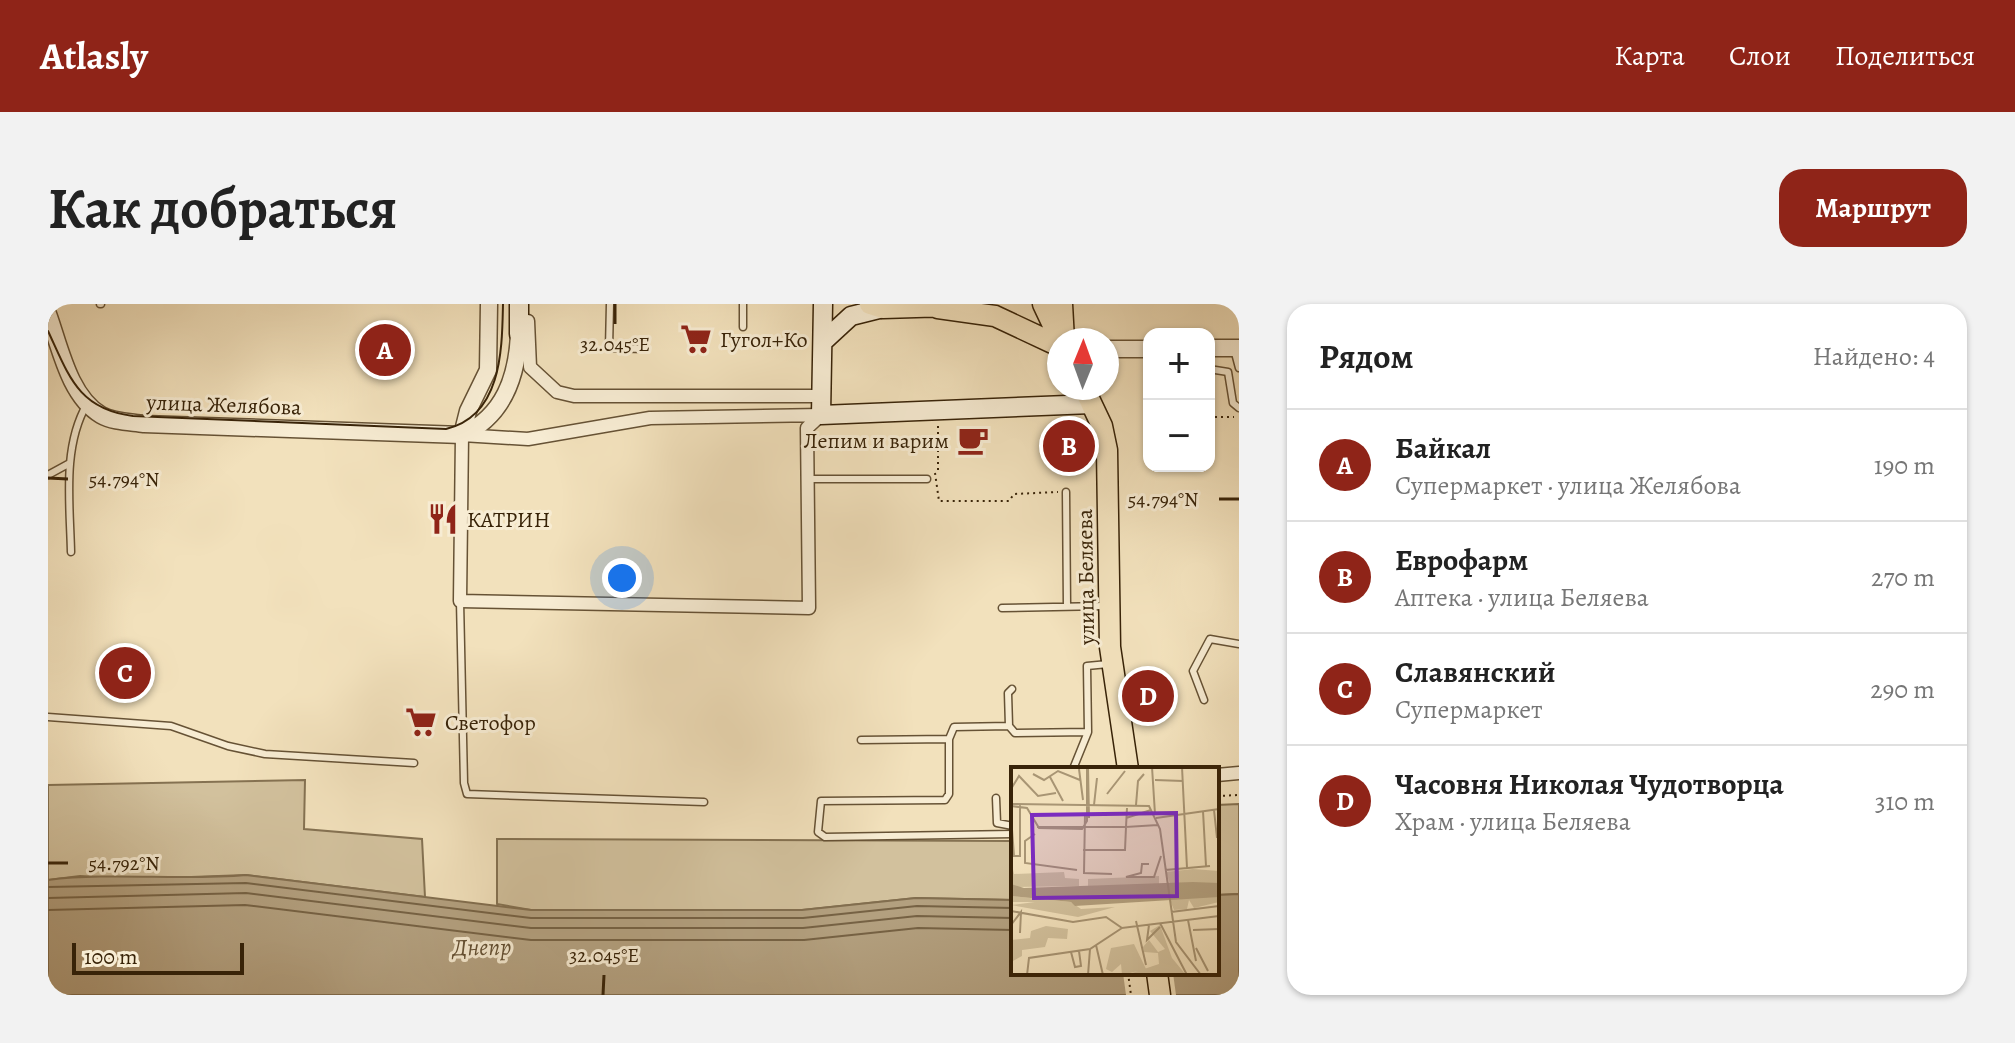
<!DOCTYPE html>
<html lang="ru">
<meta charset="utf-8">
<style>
:root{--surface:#fff;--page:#f2f2f2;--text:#222;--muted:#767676;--line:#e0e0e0;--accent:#8f2418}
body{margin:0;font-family:Alegreya,serif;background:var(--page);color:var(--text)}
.controls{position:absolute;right:24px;top:24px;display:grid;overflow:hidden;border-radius:16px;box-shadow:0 2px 6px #0004}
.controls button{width:72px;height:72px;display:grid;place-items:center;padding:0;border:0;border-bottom:2px solid var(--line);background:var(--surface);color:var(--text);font:40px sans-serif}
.compass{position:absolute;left:999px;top:24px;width:72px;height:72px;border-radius:50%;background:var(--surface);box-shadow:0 2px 6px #0004;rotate:1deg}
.scale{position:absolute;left:24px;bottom:20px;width:172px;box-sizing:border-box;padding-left:8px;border:4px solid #382308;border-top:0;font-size:22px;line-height:28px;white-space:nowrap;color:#382308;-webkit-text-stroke:6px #f7ecd3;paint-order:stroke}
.you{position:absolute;left:574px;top:274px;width:28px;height:28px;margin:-20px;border:6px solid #fff;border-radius:50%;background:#1a73e8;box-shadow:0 0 0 12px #1a73e833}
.badge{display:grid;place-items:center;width:52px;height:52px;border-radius:50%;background:var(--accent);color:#fff;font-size:26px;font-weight:700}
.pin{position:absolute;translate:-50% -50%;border:4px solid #fff;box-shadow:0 2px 8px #0006}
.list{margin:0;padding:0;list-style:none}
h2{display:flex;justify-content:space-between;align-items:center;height:104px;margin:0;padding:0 32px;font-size:34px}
h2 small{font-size:26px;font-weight:400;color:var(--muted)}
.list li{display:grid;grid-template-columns:52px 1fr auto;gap:24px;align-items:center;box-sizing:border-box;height:112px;padding:0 32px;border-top:2px solid var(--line)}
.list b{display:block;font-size:30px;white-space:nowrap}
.list p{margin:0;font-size:26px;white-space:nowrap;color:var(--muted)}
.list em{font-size:26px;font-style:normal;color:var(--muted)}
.map{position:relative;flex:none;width:1191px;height:691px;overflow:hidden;border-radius:24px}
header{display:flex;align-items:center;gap:48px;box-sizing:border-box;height:112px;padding:0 40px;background:var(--accent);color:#fff}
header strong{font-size:38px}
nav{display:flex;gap:44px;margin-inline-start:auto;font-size:28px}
.intro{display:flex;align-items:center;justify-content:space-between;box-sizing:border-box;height:192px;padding:0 48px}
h1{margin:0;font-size:56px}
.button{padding:20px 36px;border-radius:24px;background:var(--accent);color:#fff;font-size:28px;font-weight:700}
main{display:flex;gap:48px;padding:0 48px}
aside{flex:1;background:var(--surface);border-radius:24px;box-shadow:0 2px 6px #0004}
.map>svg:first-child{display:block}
.green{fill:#d2c19d;stroke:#857252;stroke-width:2}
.water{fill:#b3a07f;stroke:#826e4f;stroke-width:2}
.pier{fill:#f2e1bc}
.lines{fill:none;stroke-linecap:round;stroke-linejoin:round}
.shore{stroke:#766244;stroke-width:2}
.service-casing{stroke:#665235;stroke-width:9}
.minor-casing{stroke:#665235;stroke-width:15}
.tertiary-casing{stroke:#665235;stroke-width:19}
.secondary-casing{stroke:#382308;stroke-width:21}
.primary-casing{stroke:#382308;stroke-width:23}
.path{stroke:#382308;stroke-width:2;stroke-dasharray:2 4;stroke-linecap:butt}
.service{stroke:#f7ecd3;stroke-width:6}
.minor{stroke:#f7ecd3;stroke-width:12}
.tertiary{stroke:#f7ecd3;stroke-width:16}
.secondary{stroke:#f7ecd3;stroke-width:18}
.primary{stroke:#f2e1bc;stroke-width:20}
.tram{stroke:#382308;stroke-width:2}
.ticks{fill:none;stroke:#382308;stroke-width:3}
.labels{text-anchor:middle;stroke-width:6;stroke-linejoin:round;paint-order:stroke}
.poi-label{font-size:22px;fill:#382308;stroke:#f7ecd3;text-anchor:start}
.street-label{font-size:22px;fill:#382308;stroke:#f7ecd3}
.water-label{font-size:24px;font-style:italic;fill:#634f32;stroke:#f7ecd3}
.inset-road{fill:none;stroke:#a89574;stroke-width:2}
.view{fill:#7b2cbf;fill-opacity:0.15;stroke:#7b2cbf;stroke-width:4}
.inset-edge{fill:none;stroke:#382308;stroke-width:4}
.ticks-label{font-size:20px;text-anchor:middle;fill:#382308;stroke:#f7ecd3;stroke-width:6;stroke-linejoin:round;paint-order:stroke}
</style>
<header>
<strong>Atlasly</strong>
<nav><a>Карта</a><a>Слои</a><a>Поделиться</a></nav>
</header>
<div class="intro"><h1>Как добраться</h1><a class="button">Маршрут</a></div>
<main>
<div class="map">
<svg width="1191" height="691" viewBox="0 0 1191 691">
<rect width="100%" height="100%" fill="#f2e1bc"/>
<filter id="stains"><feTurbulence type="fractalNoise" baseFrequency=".0025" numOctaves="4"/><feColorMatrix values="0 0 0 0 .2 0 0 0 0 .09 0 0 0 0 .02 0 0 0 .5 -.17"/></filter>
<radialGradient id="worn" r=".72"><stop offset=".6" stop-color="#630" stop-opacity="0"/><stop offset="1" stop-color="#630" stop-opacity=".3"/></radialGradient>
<!-- green -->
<path class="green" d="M257,476L256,525L374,535L377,593L198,571L88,575L32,572L0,576V481Z
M1191,500V590L1169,591V501Z
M449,535L965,537V596L868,594L754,606H483L449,600Z"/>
<!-- water -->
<path class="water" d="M198,571L483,606H754L868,594L965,596V669H1169V591L1191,590V691H0V576C65,568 132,577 198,571Z"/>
<!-- pier -->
<path class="pier" d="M1075,669H1125L1128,691H1078Z"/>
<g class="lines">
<!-- shore -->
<path class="shore" d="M0,583L198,579L483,614H755L869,602L965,604
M0,594L198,589L483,624H755L869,612L965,614
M0,606L197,601L483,636H756L870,624L965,626"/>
<defs>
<path id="service" d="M52,0H53
M562,0L561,44L596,45
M695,0V23
M1186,45L1191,64
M1161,65L1180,68L1185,99L1191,104
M0,171L22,159
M759,175H879
M1018,188L1019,302
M23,248C22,200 14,143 39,100
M412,297L416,479L419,490L656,498
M954,304L1056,302
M964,385L960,389L961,422L967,429L1040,428
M1156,396L1145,367L1162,335L1191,340
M0,413L123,422L180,442L217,450L366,459
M961,422L906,423L901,435V490L897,496L773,497L770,528L777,533L965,530
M813,436L901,435
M1025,465L1040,428L1039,362L1060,360
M948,494L949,519L965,522"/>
<path id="minor" d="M480,17L482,63L509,88L526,92H774
M773,111L759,124L761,304L412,297L414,131L480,135L602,114Z
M1169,471L1191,469"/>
<path id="tertiary" d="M0,10C12,43 21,92 53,111C65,118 83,118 96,120L414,131C456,112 469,73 471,30
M1161,44H1191
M1059,45H1101
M414,131L420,107L440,66L441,0"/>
<path id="secondary" d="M471,0V30
M775,0L773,111L1044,100
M777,36L803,12L835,4"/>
<path id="primary" d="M822,0L835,4L901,2
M995,0L1012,36
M1014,0L1016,36
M890,4L947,12L1011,42
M1036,84L1054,122L1059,146L1062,343L1080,465
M1109,669L1112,691"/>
</defs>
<!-- service casing -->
<use href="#service" class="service-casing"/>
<!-- minor casing -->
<use href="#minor" class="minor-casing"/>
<!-- tertiary casing -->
<use href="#tertiary" class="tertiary-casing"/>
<!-- secondary casing -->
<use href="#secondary" class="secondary-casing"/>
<!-- primary casing -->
<use href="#primary" class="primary-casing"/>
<!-- path -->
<path class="path" d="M1031,30L1052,33
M1161,113H1186
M1010,120H1021
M1099,120H1101
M890,122V168
M1035,139V124
M887,169L891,197H961L966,190L1010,188
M1169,492L1191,491
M1080,669L1083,691"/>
<!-- service -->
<use href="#service" class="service"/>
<!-- minor -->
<use href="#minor" class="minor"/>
<!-- tertiary -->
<use href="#tertiary" class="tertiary"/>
<!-- secondary -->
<use href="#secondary" class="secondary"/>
<!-- primary -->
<use href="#primary" class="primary"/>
<!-- tram -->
<path class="tram" d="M0,27C21,72 30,105 85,112L398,125C454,112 454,45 455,0"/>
</g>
<!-- ticks -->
<path class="ticks" d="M567,20V0M0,174L20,175M1171,195H1191M0,559H20M555,691L556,671"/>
<!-- icons -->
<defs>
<symbol id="supermarket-bare" viewBox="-9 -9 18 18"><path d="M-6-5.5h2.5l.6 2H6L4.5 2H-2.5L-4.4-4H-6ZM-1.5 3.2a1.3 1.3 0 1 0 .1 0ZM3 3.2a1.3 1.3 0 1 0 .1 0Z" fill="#8f2418" stroke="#f7ecd3" stroke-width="2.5" paint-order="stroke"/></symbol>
<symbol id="cafe-bare" viewBox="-9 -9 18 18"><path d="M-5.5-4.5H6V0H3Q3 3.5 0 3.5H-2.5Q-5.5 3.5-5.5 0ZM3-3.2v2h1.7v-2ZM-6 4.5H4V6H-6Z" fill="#8f2418" stroke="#f7ecd3" stroke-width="2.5" paint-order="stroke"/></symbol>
<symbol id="restaurant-bare" viewBox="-9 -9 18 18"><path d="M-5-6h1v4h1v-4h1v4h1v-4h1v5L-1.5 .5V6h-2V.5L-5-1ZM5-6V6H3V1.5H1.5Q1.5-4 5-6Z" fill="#8f2418" stroke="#f7ecd3" stroke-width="2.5" paint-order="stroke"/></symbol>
</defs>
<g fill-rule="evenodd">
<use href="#supermarket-bare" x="626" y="13" width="44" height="44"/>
<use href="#cafe-bare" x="903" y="114" width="44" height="44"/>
<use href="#restaurant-bare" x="373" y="193" width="44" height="44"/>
<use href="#supermarket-bare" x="351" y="396" width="44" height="44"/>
</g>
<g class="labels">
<!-- poi labels -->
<g class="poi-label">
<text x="672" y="43">Гугол+Ко</text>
<text x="901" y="144" text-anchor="end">Лепим и варим</text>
<text x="419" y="223">КАТРИН</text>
<text x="397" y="426">Светофор</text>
</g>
<!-- street labels -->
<g class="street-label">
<text transform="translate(176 100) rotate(2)" y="8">улица Желябова</text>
<text transform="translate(1037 273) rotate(-91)" y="8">улица Беляева</text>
</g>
<!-- water labels -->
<g class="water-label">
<text transform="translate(434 643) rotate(-1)" y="8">Днепр</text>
</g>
</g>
<!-- overview -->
<g transform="translate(963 463)">
<rect width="208" height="208" fill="#f2e1bc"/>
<path d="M0,92L3,107L53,105L54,111L68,112V119L5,120L0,117ZM182,102L208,104V116L159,117L155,105ZM148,109V118L77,119V112ZM0,129L60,135L70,142L104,140L67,150L0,138L24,135H0ZM179,129L208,130V135L183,141L178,133L176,142L163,143L159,133ZM149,158L161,191L175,208H115L148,197L147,186L133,185L132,180L138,173L147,185L154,182L139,164ZM35,159L57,162L56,172L37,171L34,180L11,183V189L0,195V173L19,171L20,164ZM123,177L135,202L111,208L110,197L101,205L95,202L100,181Z" fill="#d2c19d"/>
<path d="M182,115L208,116V130L64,139L60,135L0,129V117L13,121Z" fill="#b3a07f"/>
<path class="inset-road" d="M77,0L78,51M141,0L144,47M171,0L176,101M68,2L72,33M22,7L33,13L47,4L69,13M39,10L52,34M144,13L172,14M0,22L8,9L27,29L45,26M96,27L114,4M0,37L138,39L149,62L165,175L190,208M83,38L86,11M125,38L127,14L133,7M0,39L16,41L28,61L71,62L76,54V0M116,41L115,60L147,58M203,43L206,71M192,44L195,99M74,47L73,106L101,107M0,49L3,89H9V38M115,51L140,43M145,51L208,42M26,60H115L114,83H72M24,67L14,74V96L66,103M138,97H131L130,106L115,110H143L150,89M154,103L199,99M0,144L62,155L95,150L111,161L208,149M160,145L208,139M177,153L185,194M125,154L135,198M149,156L176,208M0,158L10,145L9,166M138,158L136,173L149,160M182,163L208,162M85,178L92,208M185,181L197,204M60,185L64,200L70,199L68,184M16,208L18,191L79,182L111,161M77,208L79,182"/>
<path class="view" d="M165,46L166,129L23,131L21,48Z"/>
<rect width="208" height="208" class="inset-edge"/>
</g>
<g class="ticks-label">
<text x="567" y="47">32.045°E</text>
<text x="76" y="182">54.794°N</text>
<text x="1115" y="202">54.794°N</text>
<text x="76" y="566">54.792°N</text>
<text x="556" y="658">32.045°E</text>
</g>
<rect width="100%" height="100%" filter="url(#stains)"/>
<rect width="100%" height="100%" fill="url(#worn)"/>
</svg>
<div class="controls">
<button>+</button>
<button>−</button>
</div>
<svg class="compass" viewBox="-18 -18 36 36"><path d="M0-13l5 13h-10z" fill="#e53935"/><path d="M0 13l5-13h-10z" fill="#767676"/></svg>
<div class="scale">100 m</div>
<div class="you"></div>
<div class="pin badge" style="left:337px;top:46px">A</div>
<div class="pin badge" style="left:1021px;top:142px">B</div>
<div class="pin badge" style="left:77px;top:369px">C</div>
<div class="pin badge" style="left:1100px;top:392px">D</div>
</div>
<aside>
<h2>Рядом<small>Найдено: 4</small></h2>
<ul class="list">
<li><span class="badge">A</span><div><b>Байкал</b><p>Супермаркет · улица Желябова</p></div><em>190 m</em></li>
<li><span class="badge">B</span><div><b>Еврофарм</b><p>Аптека · улица Беляева</p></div><em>270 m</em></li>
<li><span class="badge">C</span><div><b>Славянский</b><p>Супермаркет</p></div><em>290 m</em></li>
<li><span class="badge">D</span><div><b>Часовня Николая Чудотворца</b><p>Храм · улица Беляева</p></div><em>310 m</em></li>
</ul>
</aside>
</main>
